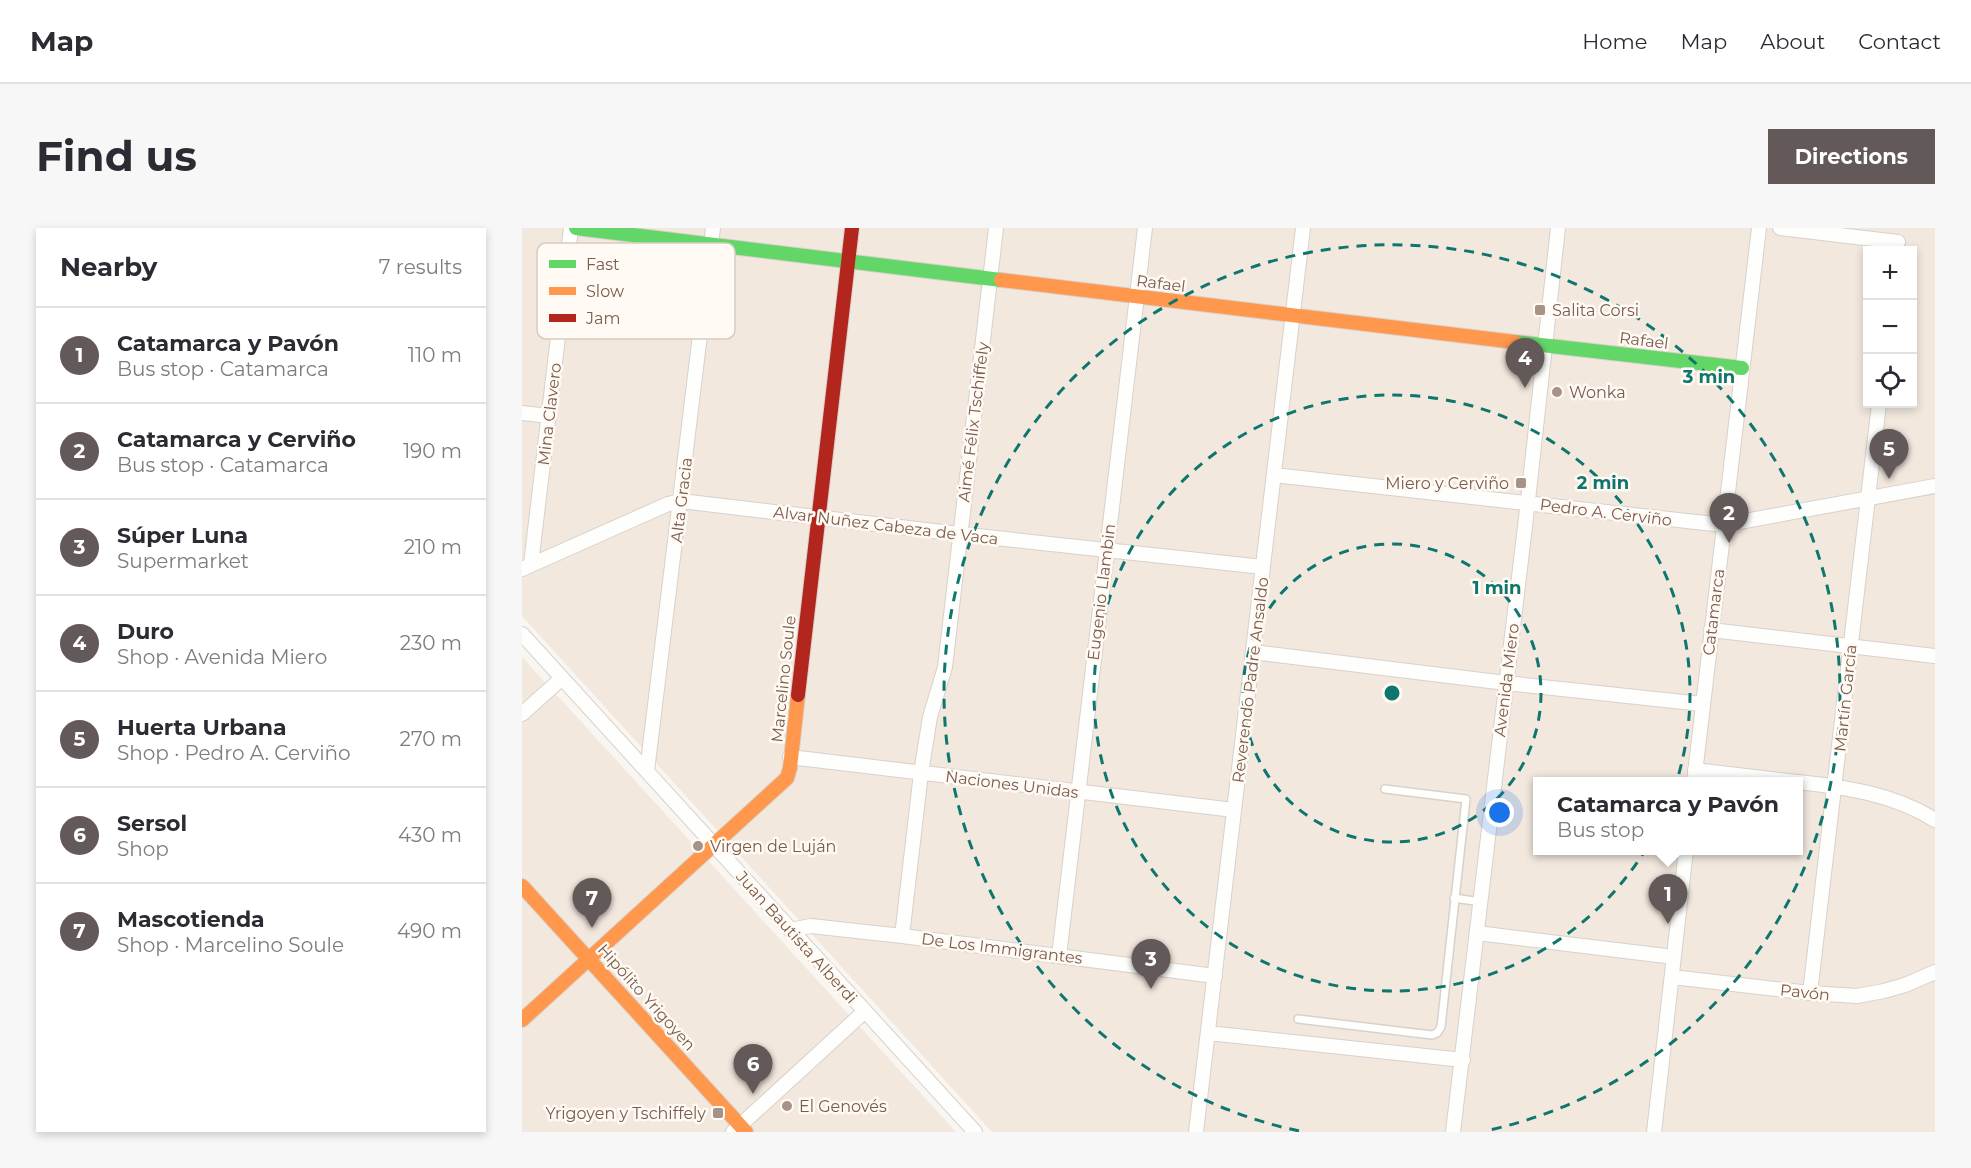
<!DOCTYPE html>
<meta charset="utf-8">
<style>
:root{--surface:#fff;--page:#f7f7f7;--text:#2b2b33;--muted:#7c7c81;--line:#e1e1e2;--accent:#625958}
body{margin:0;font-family:Montserrat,sans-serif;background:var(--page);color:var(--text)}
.controls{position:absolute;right:18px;top:18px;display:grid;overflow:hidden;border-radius:0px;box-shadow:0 3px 9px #0003}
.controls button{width:54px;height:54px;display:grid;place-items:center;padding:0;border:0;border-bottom:2px solid var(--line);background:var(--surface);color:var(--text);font:30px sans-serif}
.you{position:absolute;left:978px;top:585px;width:21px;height:21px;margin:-15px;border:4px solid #fff;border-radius:50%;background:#1a73e8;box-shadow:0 0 0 9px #1a73e833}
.badge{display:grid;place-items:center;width:39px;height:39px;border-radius:50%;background:var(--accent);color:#fff;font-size:20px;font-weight:700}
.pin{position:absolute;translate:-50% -50px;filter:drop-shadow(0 2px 3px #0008)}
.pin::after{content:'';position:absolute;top:32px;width:21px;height:18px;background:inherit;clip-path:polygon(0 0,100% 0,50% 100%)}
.popup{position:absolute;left:1011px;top:549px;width:270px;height:78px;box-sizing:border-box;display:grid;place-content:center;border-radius:0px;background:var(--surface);filter:drop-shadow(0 2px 4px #0005);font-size:20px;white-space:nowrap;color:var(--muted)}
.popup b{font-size:22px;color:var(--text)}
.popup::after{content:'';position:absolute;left:50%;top:100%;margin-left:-12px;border:12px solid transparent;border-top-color:var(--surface)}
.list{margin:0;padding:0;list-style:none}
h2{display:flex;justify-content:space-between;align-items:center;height:78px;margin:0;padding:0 24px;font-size:26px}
h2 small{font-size:20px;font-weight:400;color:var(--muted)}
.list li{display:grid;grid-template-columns:39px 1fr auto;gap:18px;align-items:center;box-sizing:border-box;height:96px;padding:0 24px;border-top:2px solid var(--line)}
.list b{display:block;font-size:22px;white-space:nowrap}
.list p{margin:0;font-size:20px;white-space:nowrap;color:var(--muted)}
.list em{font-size:20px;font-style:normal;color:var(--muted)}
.icon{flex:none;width:33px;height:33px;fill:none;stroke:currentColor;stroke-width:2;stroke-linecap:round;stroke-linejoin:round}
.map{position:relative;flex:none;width:1413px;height:904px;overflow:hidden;border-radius:0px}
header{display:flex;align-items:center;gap:36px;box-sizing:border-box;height:84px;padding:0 30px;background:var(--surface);border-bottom:2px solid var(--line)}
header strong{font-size:28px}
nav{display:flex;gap:33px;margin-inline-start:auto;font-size:21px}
.intro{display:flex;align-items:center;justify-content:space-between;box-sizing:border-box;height:144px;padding:0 36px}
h1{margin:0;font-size:42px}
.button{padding:15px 27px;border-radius:0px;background:var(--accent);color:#fff;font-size:21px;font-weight:700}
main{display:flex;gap:36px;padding:0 36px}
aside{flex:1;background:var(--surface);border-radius:0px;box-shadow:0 3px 9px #0003}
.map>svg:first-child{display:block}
.residential{fill:#f2e8de;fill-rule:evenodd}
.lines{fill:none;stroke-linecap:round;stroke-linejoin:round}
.lane-casing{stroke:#d7d1cb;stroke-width:10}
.street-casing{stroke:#d7d1cb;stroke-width:16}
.fast-casing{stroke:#d9d2cb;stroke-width:16}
.slow-casing{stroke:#d9d2cb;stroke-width:16}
.jam-casing{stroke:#d9d2cb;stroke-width:16}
.lane{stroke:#fefefd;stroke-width:7}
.street{stroke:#fefefd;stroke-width:14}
.fast{stroke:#63d668;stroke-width:14}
.slow{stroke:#ff974d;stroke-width:14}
.jam{stroke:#b3261e;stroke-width:14}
.ring{fill:none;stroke:#0f766e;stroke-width:3;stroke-dasharray:10 8}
.poi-dot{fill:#a69286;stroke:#fffaf3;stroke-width:2}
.labels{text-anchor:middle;stroke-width:5;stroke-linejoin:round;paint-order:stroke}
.street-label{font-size:16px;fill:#7a5c4d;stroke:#fffaf3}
.poi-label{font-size:16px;fill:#7a5c4d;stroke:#fffaf3;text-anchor:start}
.key{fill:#fffaf3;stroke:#d7cbc1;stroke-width:1.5}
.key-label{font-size:16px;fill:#7a5c4d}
.centre{fill:#0f766e;stroke:#fffaf3;stroke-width:3}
.ring-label{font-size:18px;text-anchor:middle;font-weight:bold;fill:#0f766e;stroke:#fffaf3;stroke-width:5;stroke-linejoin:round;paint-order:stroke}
</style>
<header>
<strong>Map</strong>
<nav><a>Home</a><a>Map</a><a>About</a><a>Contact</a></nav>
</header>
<div class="intro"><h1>Find us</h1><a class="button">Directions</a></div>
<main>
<aside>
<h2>Nearby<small>7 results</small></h2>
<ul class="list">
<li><span class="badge">1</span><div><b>Catamarca y Pavón</b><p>Bus stop · Catamarca</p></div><em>110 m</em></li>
<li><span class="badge">2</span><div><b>Catamarca y Cerviño</b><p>Bus stop · Catamarca</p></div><em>190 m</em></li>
<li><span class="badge">3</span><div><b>Súper Luna</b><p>Supermarket</p></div><em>210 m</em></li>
<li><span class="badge">4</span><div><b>Duro</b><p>Shop · Avenida Miero</p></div><em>230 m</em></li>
<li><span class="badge">5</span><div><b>Huerta Urbana</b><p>Shop · Pedro A. Cerviño</p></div><em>270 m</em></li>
<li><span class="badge">6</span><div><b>Sersol</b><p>Shop</p></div><em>430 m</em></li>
<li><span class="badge">7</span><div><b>Mascotienda</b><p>Shop · Marcelino Soule</p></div><em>490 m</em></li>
</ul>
</aside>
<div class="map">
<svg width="1413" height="904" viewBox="0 0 1413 904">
<rect width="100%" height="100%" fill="#f9f5f0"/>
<!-- residential -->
<path class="residential" d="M0,0H1413V904H470L0,388ZM1346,22H1390V176H1346ZM1016,554H1276V622H1016Z
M0,429L434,904H0Z"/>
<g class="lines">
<defs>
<path id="lane" d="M932,670L959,674
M776,791L910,807L915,805L919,799L944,571L863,561"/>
<path id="street" d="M1258,0L1376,14
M0,185L27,188
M752,247L1201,297L1413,258
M9,336L49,0
M0,341L146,276L159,273L437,306L741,339
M1189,402L1413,428
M0,406L453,904
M731,424L984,455L1180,476
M0,486L39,451
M268,529L712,582
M1173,542L1275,554
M125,543L191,0
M1172,554L1237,0
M1276,554C1323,559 1372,566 1413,592
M268,702L289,698L380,708L693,748
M955,705L1152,729
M380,708L399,545L408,489L423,439L474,0
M537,728L623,0
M1150,749L1288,765L1335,768L1362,763L1383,757L1413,744
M1288,765L1357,176
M686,805L941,832
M211,904L343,783
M674,904L781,0
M931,904L1004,290L1036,0
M1132,904L1164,622"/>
<path id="fast" d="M54,0L479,52
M993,114L1220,140"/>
<path id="slow" d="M479,52L993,114
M0,658L224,904
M0,792L265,550L268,540L276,467"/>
<path id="jam" d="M276,467L330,0"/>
</defs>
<!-- lane casing -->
<use href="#lane" class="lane-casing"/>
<!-- street casing -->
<use href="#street" class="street-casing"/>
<!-- fast casing -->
<use href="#fast" class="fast-casing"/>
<!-- slow casing -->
<use href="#slow" class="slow-casing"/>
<!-- jam casing -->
<use href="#jam" class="jam-casing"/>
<!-- lane -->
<use href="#lane" class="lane"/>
<!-- street -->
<use href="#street" class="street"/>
<!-- fast -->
<use href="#fast" class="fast"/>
<!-- slow -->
<use href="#slow" class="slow"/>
<!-- jam -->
<use href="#jam" class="jam"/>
</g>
<!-- distance rings -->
<g class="ring">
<circle cx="870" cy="465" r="149"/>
<circle cx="870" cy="465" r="298"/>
<path d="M777 903A448 448 0 1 1 963 903"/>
</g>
<!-- markers -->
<g class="poi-dot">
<rect x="1012" y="76" width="12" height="12" rx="3"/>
<circle cx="1035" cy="164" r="6"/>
<rect x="993" y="249" width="12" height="12" rx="3"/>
<circle cx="176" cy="618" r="6"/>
<circle cx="265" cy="878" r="6"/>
<rect x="190" y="879" width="12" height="12" rx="3"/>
</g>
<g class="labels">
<!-- street labels -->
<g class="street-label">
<text transform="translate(639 55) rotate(7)" y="6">Rafael</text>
<text transform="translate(1122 112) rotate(7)" y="6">Rafael</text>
<text transform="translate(27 186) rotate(-83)" y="6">Mina Clavero</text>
<text transform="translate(451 194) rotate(-83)" y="6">Aimé Félix Tschiffely</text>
<text transform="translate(159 272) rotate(-83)" y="6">Alta Gracia</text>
<text transform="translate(1084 284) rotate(7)" y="6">Pedro A. Cerviño</text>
<text transform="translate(364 297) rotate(7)" y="6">Alvar Nuñez Cabeza de Vaca</text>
<text transform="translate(579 364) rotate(-83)" y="6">Eugenio Llambin</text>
<text transform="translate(1191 384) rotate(-83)" y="6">Catamarca</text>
<text transform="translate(261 451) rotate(-84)" y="6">Marcelino Soule</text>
<text transform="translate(728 452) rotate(-83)" y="6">Reverendo Padre Ansaldo</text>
<text transform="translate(984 452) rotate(-83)" y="6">Avenida Miero</text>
<text transform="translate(1323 470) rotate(-84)" y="6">Martín García</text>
<text transform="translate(490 556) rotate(7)" y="6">Naciones Unidas</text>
<text transform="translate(275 709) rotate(48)" y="6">Juan Bautista Alberdi</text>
<text transform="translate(480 720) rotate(7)" y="6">De Los Immigrantes</text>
<text transform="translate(1283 764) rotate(6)" y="6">Pavón</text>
<text transform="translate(125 769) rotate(48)" y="6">Hipólito Yrigoyen</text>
</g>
<!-- poi labels -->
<g class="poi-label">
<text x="1030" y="88">Salita Corsi</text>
<text x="1047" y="170">Wonka</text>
<text x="987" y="261" text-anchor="end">Miero y Cerviño</text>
<text x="188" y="624">Virgen de Luján</text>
<text x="277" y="884">El Genovés</text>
<text x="184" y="891" text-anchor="end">Yrigoyen y Tschiffely</text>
</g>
</g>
<!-- legend -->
<rect x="15" y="15" width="198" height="96" rx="9" class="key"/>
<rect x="27" y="32" width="27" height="8" fill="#63d668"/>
<rect x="27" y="59" width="27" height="8" fill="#ff974d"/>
<rect x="27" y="86" width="27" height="8" fill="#b3261e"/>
<g class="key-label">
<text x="64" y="42">Fast</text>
<text x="64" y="69">Slow</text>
<text x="64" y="96">Jam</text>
</g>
<circle cx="870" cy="465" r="9" class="centre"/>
<g class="ring-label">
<text x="1187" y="155">3 min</text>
<text x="1081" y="261">2 min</text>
<text x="975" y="366">1 min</text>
</g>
</svg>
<div class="controls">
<button>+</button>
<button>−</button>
<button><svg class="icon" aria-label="locate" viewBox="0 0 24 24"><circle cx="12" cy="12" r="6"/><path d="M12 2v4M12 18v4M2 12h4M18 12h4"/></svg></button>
</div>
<div class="you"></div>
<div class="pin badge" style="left:1146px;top:696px">1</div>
<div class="popup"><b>Catamarca y Pavón</b>Bus stop</div>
<div class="pin badge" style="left:1207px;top:315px">2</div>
<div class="pin badge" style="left:629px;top:761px">3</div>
<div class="pin badge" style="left:1003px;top:160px">4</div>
<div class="pin badge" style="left:1367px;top:251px">5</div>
<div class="pin badge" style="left:231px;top:866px">6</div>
<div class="pin badge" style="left:70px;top:700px">7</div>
</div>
</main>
